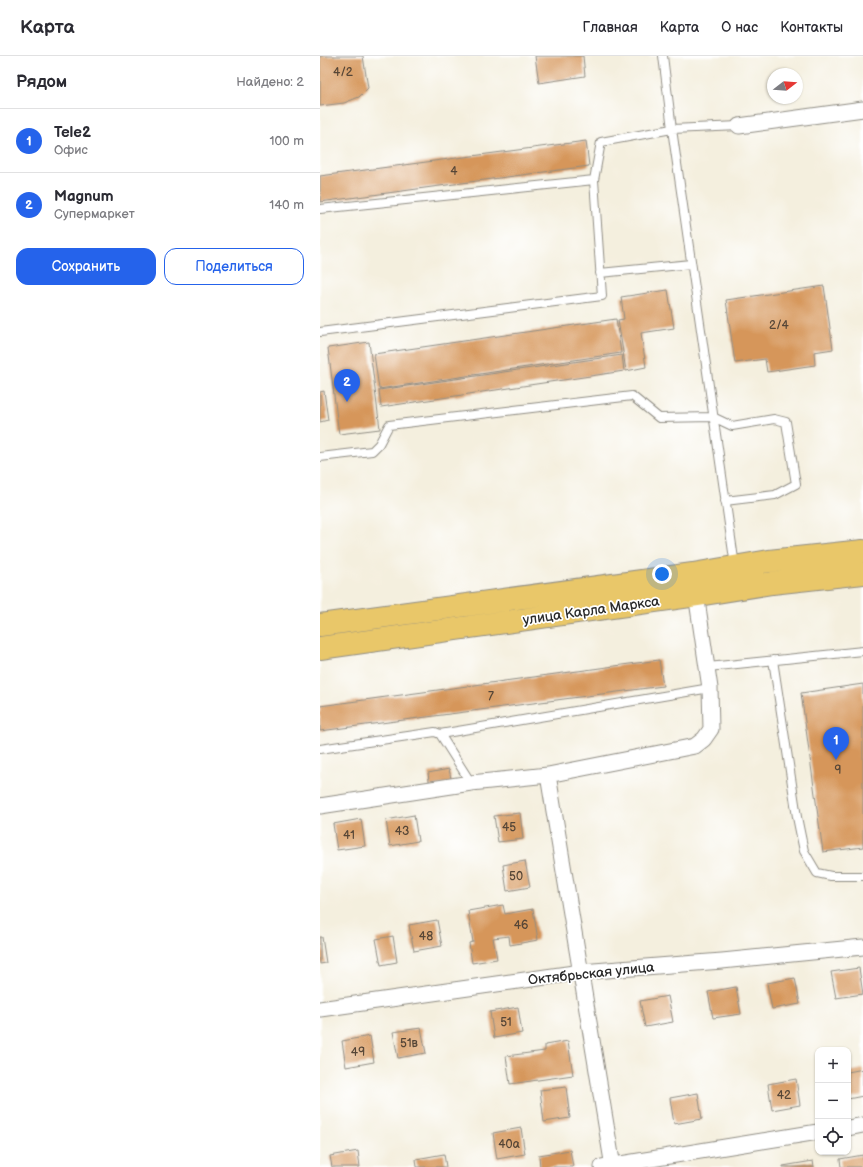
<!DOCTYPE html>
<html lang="ru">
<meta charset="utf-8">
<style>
:root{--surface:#fff;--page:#f7f7f7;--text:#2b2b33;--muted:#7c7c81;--line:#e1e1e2;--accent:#2563eb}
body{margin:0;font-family:"Balsamiq Sans",sans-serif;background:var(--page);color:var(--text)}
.controls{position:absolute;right:12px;bottom:12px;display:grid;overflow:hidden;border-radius:8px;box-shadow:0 1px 3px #0004}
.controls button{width:36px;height:36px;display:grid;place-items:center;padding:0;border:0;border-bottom:1px solid var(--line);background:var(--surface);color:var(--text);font:20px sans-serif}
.compass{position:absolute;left:447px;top:12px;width:36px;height:36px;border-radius:50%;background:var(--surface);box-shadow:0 1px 3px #0004;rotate:73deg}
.you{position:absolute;left:342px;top:518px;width:14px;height:14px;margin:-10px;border:3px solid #fff;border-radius:50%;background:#1a73e8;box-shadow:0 0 0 6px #1a73e833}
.badge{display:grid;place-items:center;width:26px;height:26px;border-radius:50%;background:var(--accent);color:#fff;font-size:13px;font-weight:700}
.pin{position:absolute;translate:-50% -33px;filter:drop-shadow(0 1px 2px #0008)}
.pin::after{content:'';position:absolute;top:21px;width:14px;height:12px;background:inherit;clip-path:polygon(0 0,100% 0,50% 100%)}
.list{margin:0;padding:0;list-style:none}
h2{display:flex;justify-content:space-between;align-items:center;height:52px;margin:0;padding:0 16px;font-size:17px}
h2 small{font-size:13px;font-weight:400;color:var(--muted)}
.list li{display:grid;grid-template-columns:26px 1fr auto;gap:12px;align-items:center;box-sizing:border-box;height:64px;padding:0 16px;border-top:1px solid var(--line)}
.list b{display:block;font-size:15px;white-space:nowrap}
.list p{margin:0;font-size:13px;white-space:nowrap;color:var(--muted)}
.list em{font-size:13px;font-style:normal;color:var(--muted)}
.actions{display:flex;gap:8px;padding:12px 16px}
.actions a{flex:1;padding:9px 0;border:1px solid var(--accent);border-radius:12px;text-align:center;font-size:14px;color:var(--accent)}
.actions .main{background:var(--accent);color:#fff}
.icon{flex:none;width:22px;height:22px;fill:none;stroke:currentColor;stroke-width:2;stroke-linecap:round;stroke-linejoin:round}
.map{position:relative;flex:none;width:543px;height:1111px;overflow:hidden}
header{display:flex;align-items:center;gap:24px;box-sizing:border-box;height:56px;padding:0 20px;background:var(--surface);border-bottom:1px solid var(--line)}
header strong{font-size:19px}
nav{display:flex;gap:22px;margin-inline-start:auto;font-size:14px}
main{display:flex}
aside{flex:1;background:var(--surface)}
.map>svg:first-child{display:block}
.building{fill:#d6965a}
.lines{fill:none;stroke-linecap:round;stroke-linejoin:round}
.lane-casing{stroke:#908d84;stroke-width:10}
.street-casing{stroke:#908d84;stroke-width:17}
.primary-casing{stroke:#908d84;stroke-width:24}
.lane{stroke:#fff;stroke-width:8}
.street{stroke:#fff;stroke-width:15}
.primary{stroke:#e9c769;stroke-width:22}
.labels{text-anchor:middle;stroke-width:3.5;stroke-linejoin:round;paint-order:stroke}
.number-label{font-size:12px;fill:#564637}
.street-label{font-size:14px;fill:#2b2b2b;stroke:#fff}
</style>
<header>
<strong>Карта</strong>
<nav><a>Главная</a><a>Карта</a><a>О нас</a><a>Контакты</a></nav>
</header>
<main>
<aside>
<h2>Рядом<small>Найдено: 2</small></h2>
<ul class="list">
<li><span class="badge">1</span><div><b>Tele2</b><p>Офис</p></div><em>100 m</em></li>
<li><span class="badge">2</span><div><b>Magnum</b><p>Супермаркет</p></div><em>140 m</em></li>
</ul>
<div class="actions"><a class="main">Сохранить</a><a>Поделиться</a></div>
</aside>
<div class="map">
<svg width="543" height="1111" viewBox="0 0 543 1111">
<rect width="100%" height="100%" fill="#fff"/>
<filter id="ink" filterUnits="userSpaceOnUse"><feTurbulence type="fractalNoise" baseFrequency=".025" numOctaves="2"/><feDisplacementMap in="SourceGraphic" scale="8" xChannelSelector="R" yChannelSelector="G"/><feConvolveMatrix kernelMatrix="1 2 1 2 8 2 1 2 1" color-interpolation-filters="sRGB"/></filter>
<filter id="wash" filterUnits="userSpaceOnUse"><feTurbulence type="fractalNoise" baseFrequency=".012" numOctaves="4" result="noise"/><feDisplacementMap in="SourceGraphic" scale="16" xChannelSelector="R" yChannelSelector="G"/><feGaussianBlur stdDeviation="0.9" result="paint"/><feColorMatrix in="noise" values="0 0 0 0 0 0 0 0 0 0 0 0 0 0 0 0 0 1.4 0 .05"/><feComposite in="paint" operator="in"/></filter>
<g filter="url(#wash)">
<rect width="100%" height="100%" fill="#f4efde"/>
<g id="blocks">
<!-- building -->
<path class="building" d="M0,0H43L48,32L39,41L24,47L0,50Z
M215,0H263L265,20L219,27Z
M266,85L269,110L0,146V120Z
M504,230L513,293L494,296L495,309L447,316L445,303L415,307L406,244Z
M348,234L354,272L321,277L326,311L306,315L298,264L304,263L301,241Z
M296,263L301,297L59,333L54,298Z
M49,286L60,373L19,378L8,292Z
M302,299L304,315L61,351L59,334Z
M4,335L8,364L0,366V336Z
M339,604L343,630L0,675V650Z
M543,628V791L503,796L481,637Z
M129,713L132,727L110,731L108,717Z
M200,757L203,783L178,786L174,760Z
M94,759L98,785L70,790L66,764Z
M41,763L45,790L17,794L13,768Z
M205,805L210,831L187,835L183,809Z
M183,849L185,858L213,853L218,884L190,889L189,880L173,882L177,903L152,907L149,887L153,886L148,855Z
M117,864L122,890L94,895L89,869Z
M73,880L77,906L61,909L56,883Z
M0,881H2L6,907L0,908Z
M539,912L543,938L516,942L511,916Z
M475,922L480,948L452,953L447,927Z
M416,931L421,958L393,962L388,936Z
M348,940L353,966L325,971L320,945Z
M198,951L202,977L174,982L170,956Z
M101,972L106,997L78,1002L73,976Z
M50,980L54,1006L26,1011L22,985Z
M248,985L253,1019L190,1028L186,1000L225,995V989Z
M543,1013V1040L528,1043V1016Z
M476,1023L480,1049L452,1054L448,1028Z
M246,1031L250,1062L224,1066L220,1034Z
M378,1037L382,1063L354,1068L350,1042Z
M201,1072L205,1098L177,1103L173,1077Z
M250,1094L253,1111H220L219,1099Z
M38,1095L40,1111H12L10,1100Z
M124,1098L126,1111H97L96,1103Z
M543,1099V1111H521L520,1103Z
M493,1105L494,1111H463V1110Z"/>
</g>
</g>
<g filter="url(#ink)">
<use href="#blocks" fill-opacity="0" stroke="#908d84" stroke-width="1"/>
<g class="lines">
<defs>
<path id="lane" d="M343,0L352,73L419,70
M274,124L281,86L352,73L415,510
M0,153L274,124L282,240L0,276
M280,217L371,208
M0,401L52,395L59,388L69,369L312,340L339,362L393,361L412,370L454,363L466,366L476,428L455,439L405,445
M453,604L477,761L484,795L497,817L511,820H543
M388,611L543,595
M120,678L390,632
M0,693L115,676L120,678L151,727"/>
<path id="street" d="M419,70L543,53
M228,719L293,1111
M0,750L151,727L228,719L375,690L384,683L391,673L390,632L375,531
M0,953L261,916L402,905L543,891
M528,1072L543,1069
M282,1111L498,1076"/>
<path id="primary" d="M0,569L373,518L449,505L543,495
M0,592L377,539L452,527L543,517"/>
</defs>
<!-- lane casing -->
<use href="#lane" class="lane-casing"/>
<!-- street casing -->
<use href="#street" class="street-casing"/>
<!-- primary casing -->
<use href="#primary" class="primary-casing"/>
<!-- lane -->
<use href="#lane" class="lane"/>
<!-- street -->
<use href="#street" class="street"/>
<!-- primary -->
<use href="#primary" class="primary"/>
</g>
</g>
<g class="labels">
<!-- number labels -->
<g class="number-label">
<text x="23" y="20">4/2</text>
<text x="134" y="119">4</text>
<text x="459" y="273">2/4</text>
<text x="171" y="644">7</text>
<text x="518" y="718">9</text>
<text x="189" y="775">45</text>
<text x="82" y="779">43</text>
<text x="29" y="783">41</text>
<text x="196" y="824">50</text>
<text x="201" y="873">46</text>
<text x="106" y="884">48</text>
<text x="186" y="970">51</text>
<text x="89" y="991">51в</text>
<text x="38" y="1000">49</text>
<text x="464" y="1043">42</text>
<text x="189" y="1092">40а</text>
</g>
<!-- street labels -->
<g class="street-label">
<text transform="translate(271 554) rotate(-8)" y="5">улица Карла Маркса</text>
<text transform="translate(271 917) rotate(-6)" y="5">Октябрьская улица</text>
</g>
</g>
</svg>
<div class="controls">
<button>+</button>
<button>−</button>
<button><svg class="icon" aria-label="locate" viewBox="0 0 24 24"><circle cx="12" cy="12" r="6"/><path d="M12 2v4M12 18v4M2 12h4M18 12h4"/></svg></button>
</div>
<svg class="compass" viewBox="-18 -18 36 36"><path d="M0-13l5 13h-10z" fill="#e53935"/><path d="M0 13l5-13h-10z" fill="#7c7c81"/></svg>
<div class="you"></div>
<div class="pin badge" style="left:516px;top:704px">1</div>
<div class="pin badge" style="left:27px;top:346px">2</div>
</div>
</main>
